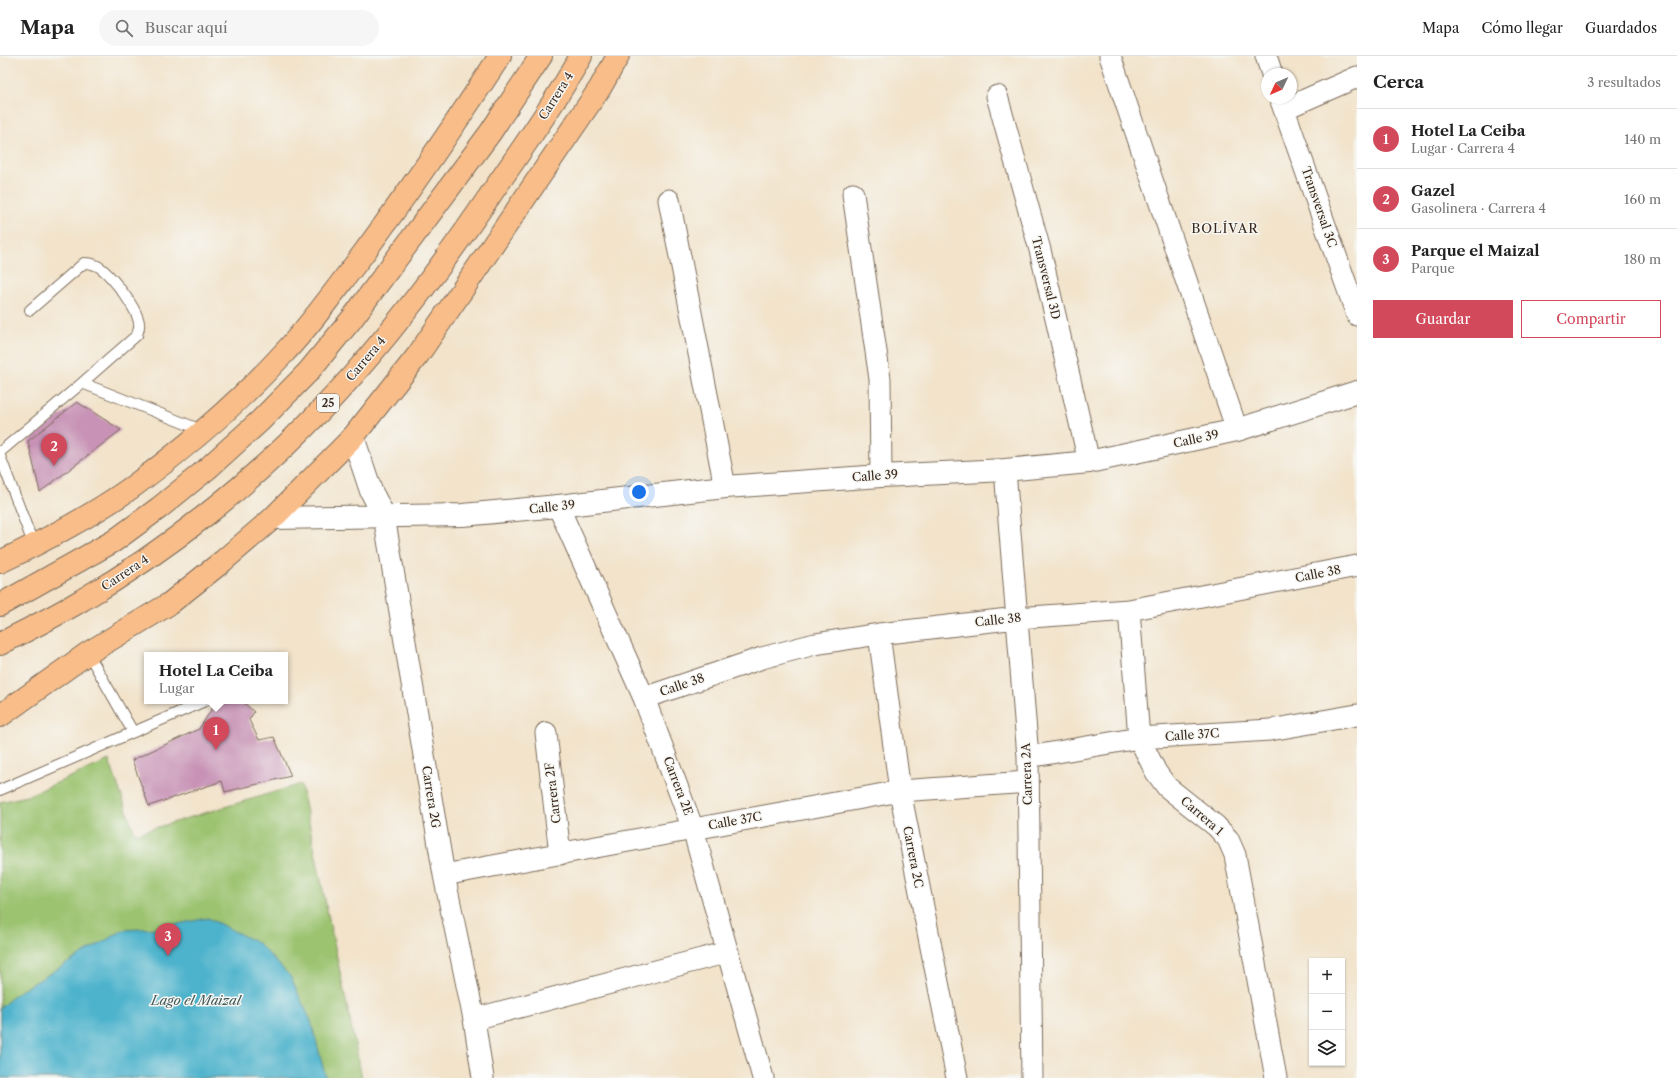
<!DOCTYPE html>
<html lang="es">
<meta charset="utf-8">
<style>
:root{--surface:#fff;--page:#f6f6f6;--text:#222;--muted:#767676;--line:#e0e0e0;--accent:#d1495b}
body{margin:0;font-family:"Libre Caslon Text",serif;background:var(--page);color:var(--text)}
.controls{position:absolute;right:12px;bottom:12px;display:grid;overflow:hidden;border-radius:0px;box-shadow:0 1px 3px #0004}
.controls button{width:36px;height:36px;display:grid;place-items:center;padding:0;border:0;border-bottom:1px solid var(--line);background:var(--surface);color:var(--text);font:20px sans-serif}
.compass{position:absolute;left:1261px;top:12px;width:36px;height:36px;border-radius:50%;background:var(--surface);box-shadow:0 1px 3px #0004;rotate:226deg}
.you{position:absolute;left:639px;top:436px;width:14px;height:14px;margin:-10px;border:3px solid #fff;border-radius:50%;background:#1a73e8;box-shadow:0 0 0 6px #1a73e833}
.badge{display:grid;place-items:center;width:26px;height:26px;border-radius:50%;background:var(--accent);color:#fff;font-size:13px;font-weight:700}
.pin{position:absolute;translate:-50% -33px;filter:drop-shadow(0 1px 2px #0008)}
.pin::after{content:'';position:absolute;top:21px;width:14px;height:12px;background:inherit;clip-path:polygon(0 0,100% 0,50% 100%)}
.popup{position:absolute;left:144px;top:596px;width:144px;height:52px;box-sizing:border-box;display:grid;place-content:center;border-radius:0px;background:var(--surface);filter:drop-shadow(0 1px 3px #0005);font-size:13px;white-space:nowrap;color:var(--muted)}
.popup b{font-size:15px;color:var(--text)}
.popup::after{content:'';position:absolute;left:50%;top:100%;margin-left:-8px;border:8px solid transparent;border-top-color:var(--surface)}
.list{margin:0;padding:0;list-style:none}
h2{display:flex;justify-content:space-between;align-items:center;height:52px;margin:0;padding:0 16px;font-size:17px}
h2 small{font-size:13px;font-weight:400;color:var(--muted)}
.list li{display:grid;grid-template-columns:26px 1fr auto;gap:12px;align-items:center;box-sizing:border-box;height:60px;padding:0 16px;border-top:1px solid var(--line)}
.list b{display:block;font-size:15px;white-space:nowrap}
.list p{margin:0;font-size:13px;white-space:nowrap;color:var(--muted)}
.list em{font-size:13px;font-style:normal;color:var(--muted)}
.actions{display:flex;gap:8px;padding:12px 16px}
.actions a{flex:1;padding:9px 0;border:1px solid var(--accent);border-radius:0px;text-align:center;font-size:14px;color:var(--accent)}
.actions .main{background:var(--accent);color:#fff}
.icon{flex:none;width:22px;height:22px;fill:none;stroke:currentColor;stroke-width:2;stroke-linecap:round;stroke-linejoin:round}
.map{position:relative;flex:none;width:1357px;height:1022px;overflow:hidden}
header{display:flex;align-items:center;gap:24px;box-sizing:border-box;height:56px;padding:0 20px;background:var(--surface);border-bottom:1px solid var(--line)}
header strong{font-size:19px}
nav{display:flex;gap:22px;margin-inline-start:auto;font-size:14px}
.search{width:280px;height:36px;background:var(--page);display:flex;align-items:center;gap:10px;box-sizing:border-box;padding:0 14px;border-radius:22px;color:var(--muted);font-size:15px}
main{display:flex}
aside{flex:1;background:var(--surface)}
.map>svg:first-child{display:block}
.green{fill:#9bc36f;stroke:#6b7646}
.water{fill:#4db3cc;stroke:#446e75}
.building{fill:#c792b5}
.lines{fill:none;stroke-linecap:round;stroke-linejoin:round}
.service-casing{stroke:#7b6b5a;stroke-width:12}
.minor-casing{stroke:#7b6b5a;stroke-width:23}
.tertiary-casing{stroke:#7b6b5a;stroke-width:24}
.trunk-casing{stroke:#7b6b5a;stroke-width:24}
.service{stroke:#fff;stroke-width:10}
.minor{stroke:#fff;stroke-width:21}
.tertiary{stroke:#fff;stroke-width:22}
.trunk{stroke:#f8bd89;stroke-width:22}
.labels{text-anchor:middle;stroke-width:3;stroke-linejoin:round;paint-order:stroke}
.shield{fill:#f6f6f2;stroke:#73675e;stroke-width:1}
.shield-label{font-size:11px;font-weight:bold;fill:#3b2a1e}
.street-label{font-size:12px;fill:#3b2a1e;stroke:#f6f6f2}
.neighbourhood-label{font-size:13px;letter-spacing:1px;fill:#3b2a1e;stroke:#f6f6f2}
.water-label{font-size:13px;font-style:italic;fill:#415a5b;stroke:#f6f6f2}
</style>
<header>
<strong>Mapa</strong>
<div class="search"><svg class="icon" aria-label="search" viewBox="0 0 24 24"><circle cx="10" cy="10" r="6"/><path d="M15 15l6 6"/></svg>Buscar aquí</div>
<nav><a>Mapa</a><a>Cómo llegar</a><a>Guardados</a></nav>
</header>
<main>
<div class="map">
<svg width="1357" height="1022" viewBox="0 0 1357 1022">
<rect width="100%" height="100%" fill="#f6f6f2"/>
<filter id="ink" filterUnits="userSpaceOnUse"><feTurbulence type="fractalNoise" baseFrequency=".025" numOctaves="2"/><feDisplacementMap in="SourceGraphic" scale="8" xChannelSelector="R" yChannelSelector="G"/><feConvolveMatrix kernelMatrix="1 2 1 2 8 2 1 2 1" color-interpolation-filters="sRGB"/></filter>
<filter id="wash" filterUnits="userSpaceOnUse"><feTurbulence type="fractalNoise" baseFrequency=".012" numOctaves="4" result="noise"/><feDisplacementMap in="SourceGraphic" scale="16" xChannelSelector="R" yChannelSelector="G"/><feGaussianBlur stdDeviation="0.9" result="paint"/><feColorMatrix in="noise" values="0 0 0 0 0 0 0 0 0 0 0 0 0 0 0 0 0 1.4 0 .05"/><feComposite in="paint" operator="in"/></filter>
<g filter="url(#wash)">
<rect width="100%" height="100%" fill="#f2e3ca"/>
<!-- green -->
<path class="green" d="M109,704L135,778L301,728L362,1022H0V746L27,740Z"/>
<!-- water -->
<path class="water" d="M208,862L258,887L290,920L311,965L326,1022H0V952L17,937L123,874L157,872Z"/>
<g id="blocks">
<!-- building -->
<path class="building" d="M77,346L121,374L40,436L28,385Z
M217,645H242L254,656L249,664L259,684L274,681L291,720L225,736L222,725L149,750L132,704L199,673Z"/>
</g>
</g>
<g filter="url(#ink)">
<use href="#blocks" fill-opacity="0" stroke="#7b6b5a" stroke-width="1"/>
<g class="lines">
<defs>
<path id="service" d="M30,254L84,207C91,207 96,208 102,213C113,222 137,252 139,267C140,271 138,276 137,279L82,327
M0,396L82,327L204,375
M0,400L34,490
M88,597L133,676
M0,734L205,645"/>
<path id="minor" d="M1110,0L1237,374
M1266,0L1272,18
M997,40L1040,194L1089,406
M1280,42L1357,259
M1284,53L1357,21
M853,138L880,323L881,420
M669,144L725,431
M1005,414L1028,701L1032,1022
M558,450L644,642L693,773L763,1022
M384,460L444,819L474,963L483,1022
M1129,554L1139,682L1156,716L1167,731L1216,770L1228,783L1235,799L1276,1022
M879,578L900,735L957,1022
M644,642L762,602L815,588L879,578L1017,562L1129,554L1357,510
M546,677L560,798
M1028,701L1139,682L1270,674L1357,659
M444,819L900,735L1028,726
M474,963L728,896"/>
<path id="tertiary" d="M353,381L371,435L384,460
M273,462L463,459L558,450L725,431L881,420L1005,414L1089,406L1237,374L1357,336"/>
<path id="trunk" d="M0,506C46,484 94,459 135,429C188,390 238,347 282,299C310,270 333,237 357,206C407,139 454,70 500,0
M0,549L114,485L159,452L207,413L260,365L308,316L351,264L490,77L541,0
M0,588C27,574 56,560 82,544C168,494 254,425 322,353C385,287 440,213 491,138C522,93 554,48 581,0
M0,660L88,597L169,548L223,505L273,462L353,381L418,299L600,32L618,0"/>
</defs>
<!-- service casing -->
<use href="#service" class="service-casing"/>
<!-- minor casing -->
<use href="#minor" class="minor-casing"/>
<!-- tertiary casing -->
<use href="#tertiary" class="tertiary-casing"/>
<!-- trunk casing -->
<use href="#trunk" class="trunk-casing"/>
<!-- service -->
<use href="#service" class="service"/>
<!-- minor -->
<use href="#minor" class="minor"/>
<!-- tertiary -->
<use href="#tertiary" class="tertiary"/>
<!-- trunk -->
<use href="#trunk" class="trunk"/>
</g>
</g>
<g class="labels">
<!-- shield labels -->
<rect class="shield" x="317" y="338" width="22" height="18" rx="3"/>
<g class="shield-label">
<text x="328" y="351">25</text>
</g>
<!-- street labels -->
<g class="street-label">
<text transform="translate(556 40) rotate(-58)" y="4">Carrera 4</text>
<text transform="translate(1319 151) rotate(71)" y="4">Transversal 3C</text>
<text transform="translate(1046 222) rotate(76)" y="4">Transversal 3D</text>
<text transform="translate(366 303) rotate(-50)" y="4">Carrera 4</text>
<text transform="translate(1196 383) rotate(-12)" y="4">Calle 39</text>
<text transform="translate(875 420) rotate(-4)" y="4">Calle 39</text>
<text transform="translate(552 451) rotate(-6)" y="4">Calle 39</text>
<text transform="translate(125 517) rotate(-34)" y="4">Carrera 4</text>
<text transform="translate(1318 518) rotate(-11)" y="4">Calle 38</text>
<text transform="translate(998 564) rotate(-6)" y="4">Calle 38</text>
<text transform="translate(682 629) rotate(-19)" y="4">Calle 38</text>
<text transform="translate(1192 679) rotate(-4)" y="4">Calle 37C</text>
<text transform="translate(1027 718) rotate(-92)" y="4">Carrera 2A</text>
<text transform="translate(678 730) rotate(69)" y="4">Carrera 2E</text>
<text transform="translate(553 737) rotate(-97)" y="4">Carrera 2F</text>
<text transform="translate(431 741) rotate(81)" y="4">Carrera 2G</text>
<text transform="translate(1202 760) rotate(41)" y="4">Carrera 1</text>
<text transform="translate(735 765) rotate(-10)" y="4">Calle 37C</text>
<text transform="translate(913 801) rotate(79)" y="4">Carrera 2C</text>
</g>
<!-- neighbourhood labels -->
<g class="neighbourhood-label">
<text x="1225" y="177">BOLÍVAR</text>
</g>
<!-- water labels -->
<g class="water-label">
<text x="196" y="949">Lago el Maizal</text>
</g>
</g>
</svg>
<div class="controls">
<button>+</button>
<button>−</button>
<button><svg class="icon" aria-label="layers" viewBox="0 0 24 24"><path d="M12 4l9 5-9 5-9-5zM3 14l9 5 9-5"/></svg></button>
</div>
<svg class="compass" viewBox="-18 -18 36 36"><path d="M0-13l5 13h-10z" fill="#e53935"/><path d="M0 13l5-13h-10z" fill="#767676"/></svg>
<div class="you"></div>
<div class="pin badge" style="left:216px;top:694px">1</div>
<div class="popup"><b>Hotel La Ceiba</b>Lugar</div>
<div class="pin badge" style="left:54px;top:410px">2</div>
<div class="pin badge" style="left:168px;top:900px">3</div>
</div>
<aside>
<h2>Cerca<small>3 resultados</small></h2>
<ul class="list">
<li><span class="badge">1</span><div><b>Hotel La Ceiba</b><p>Lugar · Carrera 4</p></div><em>140 m</em></li>
<li><span class="badge">2</span><div><b>Gazel</b><p>Gasolinera · Carrera 4</p></div><em>160 m</em></li>
<li><span class="badge">3</span><div><b>Parque el Maizal</b><p>Parque</p></div><em>180 m</em></li>
</ul>
<div class="actions"><a class="main">Guardar</a><a>Compartir</a></div>
</aside>
</main>
